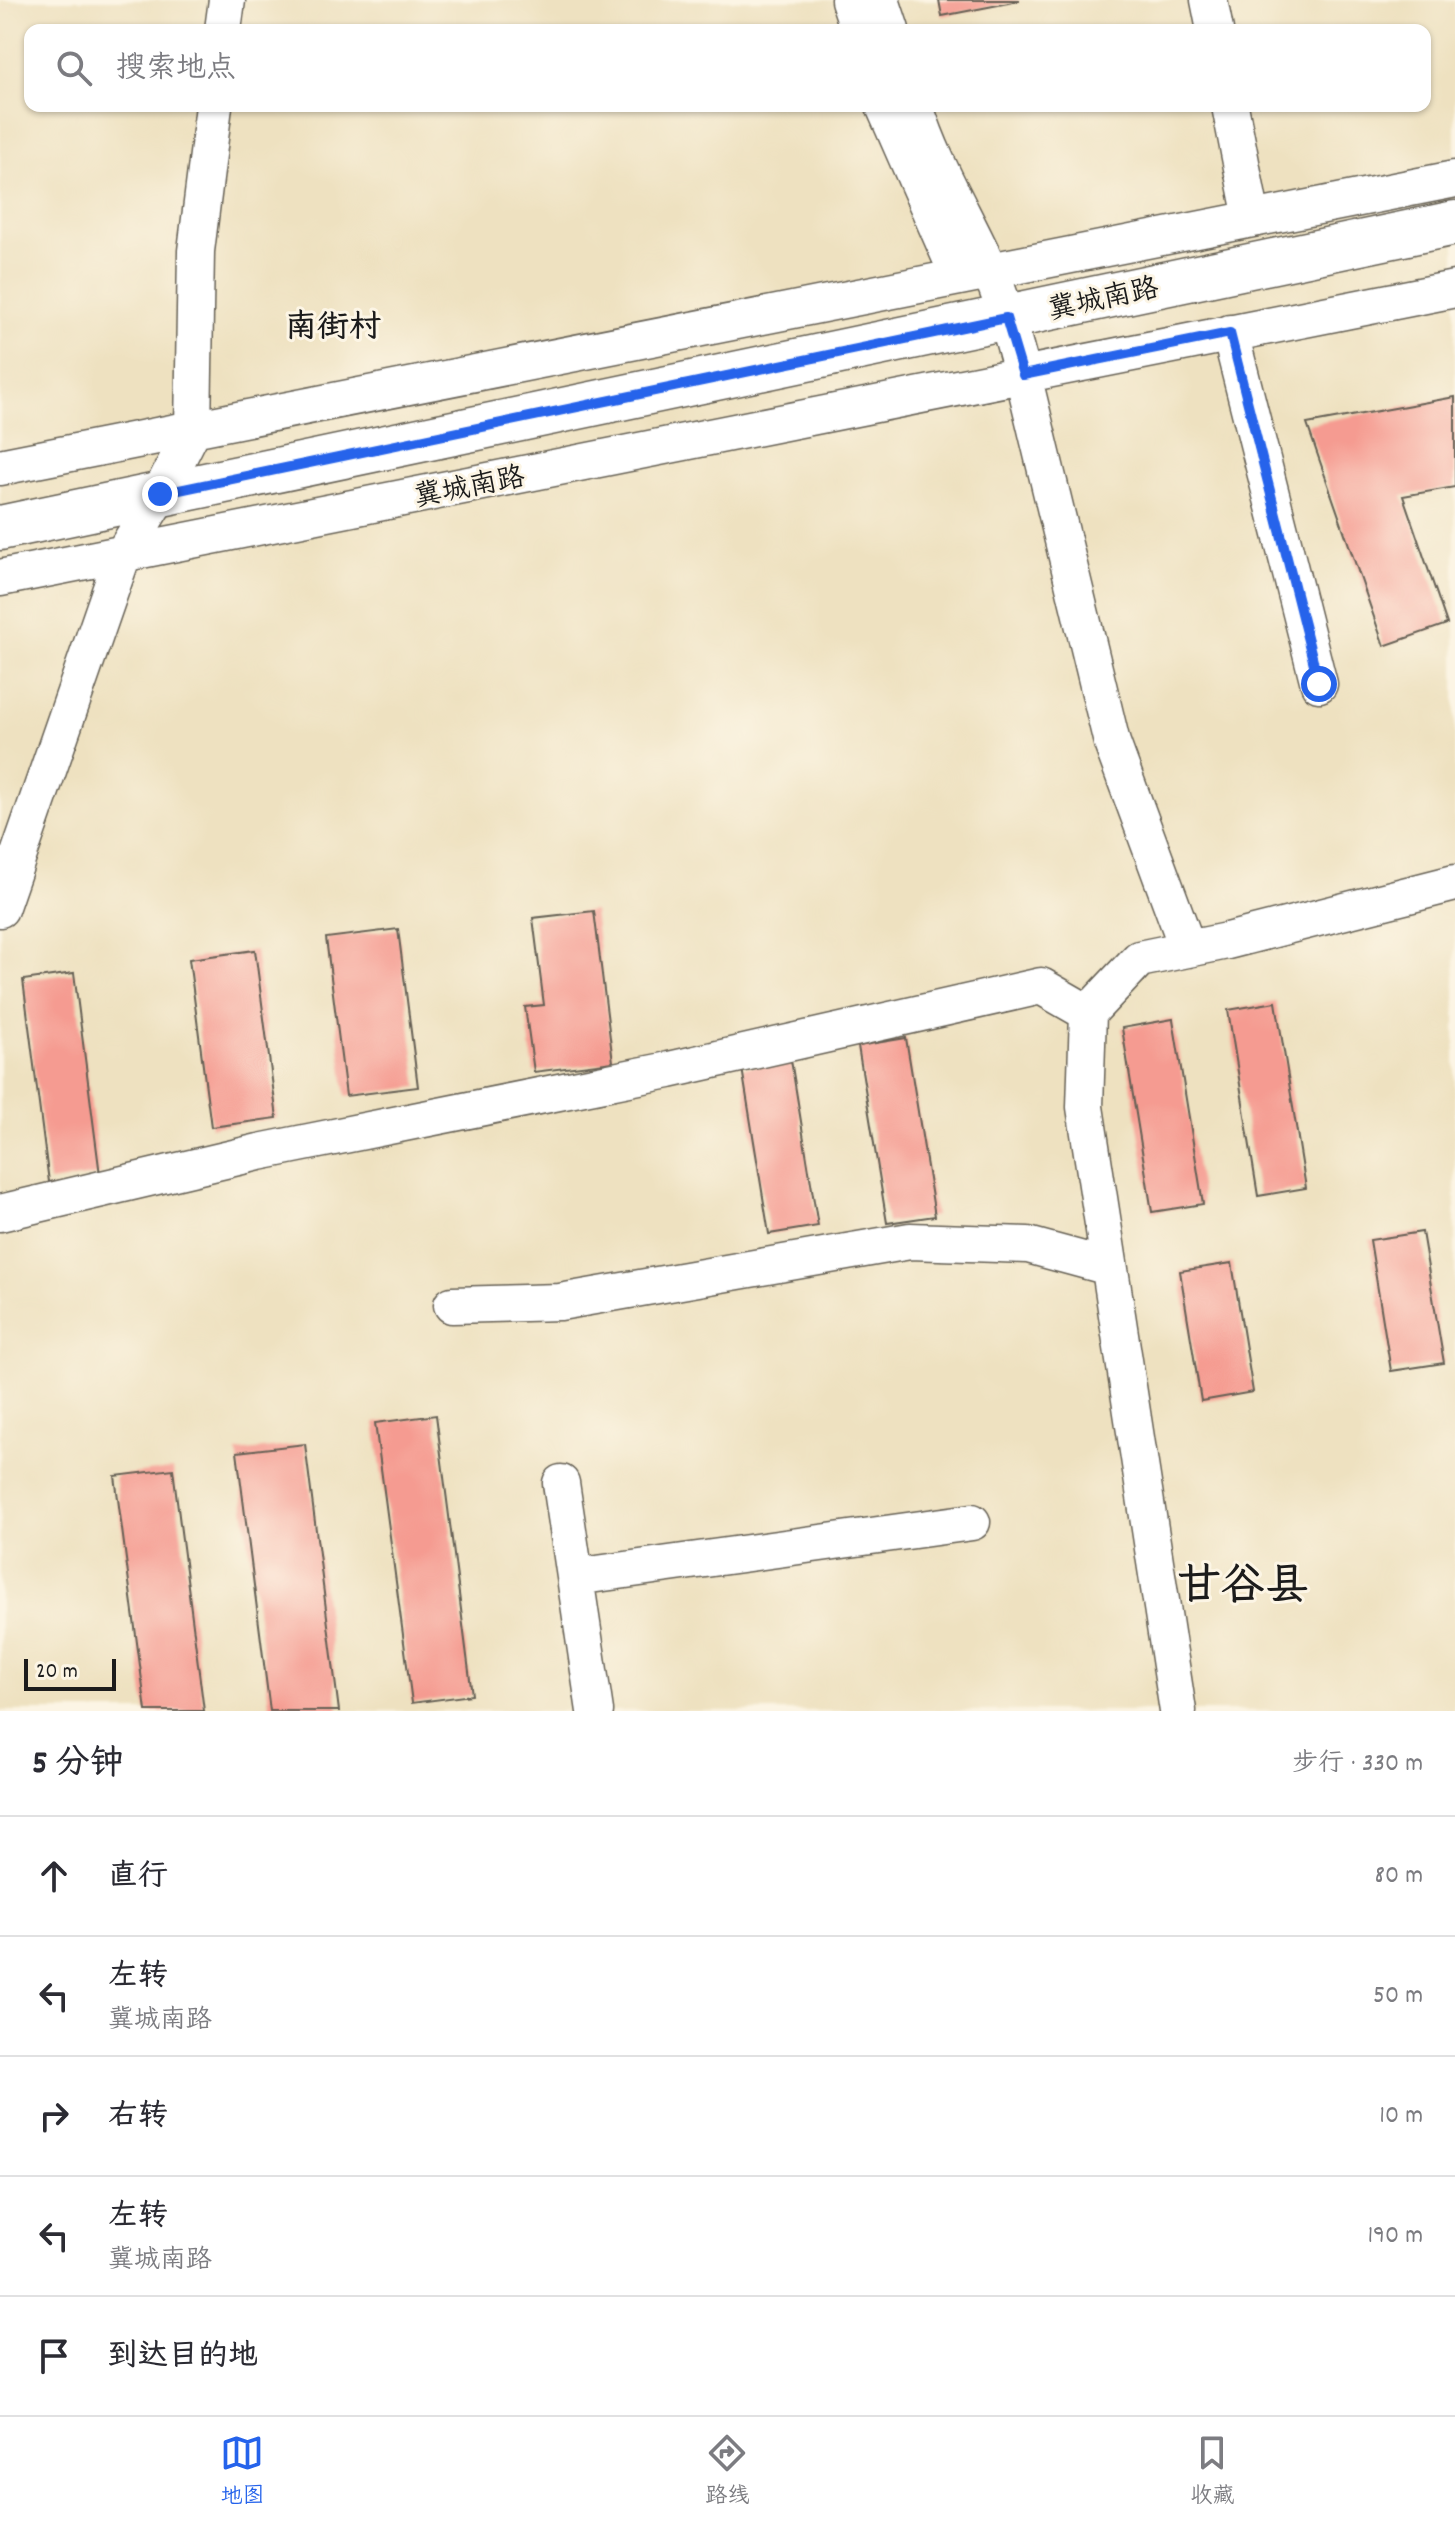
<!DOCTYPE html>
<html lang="zh">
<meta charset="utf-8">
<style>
:root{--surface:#fff;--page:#f7f7f7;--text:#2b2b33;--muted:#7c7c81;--line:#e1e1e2;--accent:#2563eb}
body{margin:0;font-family:Dekko,"LXGW WenKai TC",sans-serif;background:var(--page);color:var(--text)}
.scale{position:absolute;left:24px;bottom:20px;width:92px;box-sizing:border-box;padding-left:8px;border:4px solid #1c1c1c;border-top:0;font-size:22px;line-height:28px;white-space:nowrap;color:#1c1c1c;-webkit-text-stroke:6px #fcf5e5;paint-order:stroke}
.stop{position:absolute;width:24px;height:24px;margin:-18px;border:6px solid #2563eb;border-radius:50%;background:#fff}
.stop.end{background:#2563eb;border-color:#fff;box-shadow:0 2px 8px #0008}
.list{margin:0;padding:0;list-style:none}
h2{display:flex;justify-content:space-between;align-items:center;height:104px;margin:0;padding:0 32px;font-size:34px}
h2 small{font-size:26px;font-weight:400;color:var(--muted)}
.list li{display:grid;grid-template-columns:52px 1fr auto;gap:24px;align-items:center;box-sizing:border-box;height:120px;padding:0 32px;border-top:2px solid var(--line)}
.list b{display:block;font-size:30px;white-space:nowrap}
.list p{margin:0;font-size:26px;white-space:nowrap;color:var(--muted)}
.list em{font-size:26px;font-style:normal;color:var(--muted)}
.icon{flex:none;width:44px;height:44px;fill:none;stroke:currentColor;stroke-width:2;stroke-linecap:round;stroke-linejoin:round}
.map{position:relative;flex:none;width:1455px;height:1711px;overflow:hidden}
.search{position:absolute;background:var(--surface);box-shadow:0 2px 6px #0004;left:24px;right:24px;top:24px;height:88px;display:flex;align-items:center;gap:20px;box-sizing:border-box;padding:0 28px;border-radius:16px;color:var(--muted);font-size:30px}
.sheet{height:704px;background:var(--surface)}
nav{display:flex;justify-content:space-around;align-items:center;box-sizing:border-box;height:112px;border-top:2px solid var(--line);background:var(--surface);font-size:22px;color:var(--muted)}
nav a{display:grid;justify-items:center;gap:4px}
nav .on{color:var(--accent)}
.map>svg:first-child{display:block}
.building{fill:#f59b91}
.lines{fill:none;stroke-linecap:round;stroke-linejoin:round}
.minor-casing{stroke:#666155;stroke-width:39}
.major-casing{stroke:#666155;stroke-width:47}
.minor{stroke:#fff;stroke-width:36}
.major{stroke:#fff;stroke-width:44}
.route{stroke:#2563eb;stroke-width:10}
.labels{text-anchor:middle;stroke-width:6;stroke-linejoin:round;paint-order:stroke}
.street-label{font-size:28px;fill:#1c1c1c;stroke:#fcf5e5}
.quarter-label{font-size:32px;font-weight:bold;fill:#1c1c1c;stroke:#fcf5e5}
.town-label{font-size:44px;font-weight:bold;fill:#1c1c1c;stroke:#fcf5e5}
</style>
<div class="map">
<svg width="1455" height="1711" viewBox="0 0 1455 1711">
<rect width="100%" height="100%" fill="#fcf5e5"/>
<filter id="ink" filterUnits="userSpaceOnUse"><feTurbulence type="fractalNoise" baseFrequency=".0125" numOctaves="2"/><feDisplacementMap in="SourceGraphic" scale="16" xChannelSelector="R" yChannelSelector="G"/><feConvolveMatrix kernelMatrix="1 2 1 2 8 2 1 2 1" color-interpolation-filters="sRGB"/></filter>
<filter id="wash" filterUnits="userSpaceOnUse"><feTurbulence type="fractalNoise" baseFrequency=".006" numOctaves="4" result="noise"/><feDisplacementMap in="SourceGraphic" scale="32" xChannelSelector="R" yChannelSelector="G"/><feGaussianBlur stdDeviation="1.8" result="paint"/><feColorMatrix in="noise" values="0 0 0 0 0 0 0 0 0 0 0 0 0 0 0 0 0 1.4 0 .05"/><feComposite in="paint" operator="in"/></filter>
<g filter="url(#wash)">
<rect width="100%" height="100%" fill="#eee1c0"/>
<g id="blocks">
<!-- building -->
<path class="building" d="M939,0H1019V1L942,16Z
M1455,397V487L1403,496L1447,624L1384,646L1307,424Z
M594,911L613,1062L534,1072L525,1007L544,1005L533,918Z
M398,929L418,1087L346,1096L326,938Z
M255,950L277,1118L211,1127L189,959Z
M74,973L100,1175L49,1182L23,980Z
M1276,1002L1306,1188L1258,1196L1228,1010Z
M1173,1019L1203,1204L1152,1212L1122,1028Z
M906,1038L935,1216L887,1223L858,1046Z
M791,1060L818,1226L769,1234L742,1068Z
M1422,1232L1444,1363L1391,1371L1370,1240Z
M1232,1263L1253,1392L1201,1401L1180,1271Z
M436,1415L472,1695L412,1703L375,1423Z
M305,1444L339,1711H270L237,1452Z
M173,1469L204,1711H146L115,1476Z"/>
</g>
</g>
<g filter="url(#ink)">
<use href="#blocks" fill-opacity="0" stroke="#666155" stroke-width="2"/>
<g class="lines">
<defs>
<path id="minor" d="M849,0L859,30
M881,0L891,30
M1209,0L1215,30
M223,30L227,0
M884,106L959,277
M915,106C933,164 964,214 989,269C1004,302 1013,340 1023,375L1112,743L1188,949
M1230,106L1252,219
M1230,333L1319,684
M0,467L1455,179
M0,578L1455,289
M0,909L123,554L160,494L193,429L196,251L214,106
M0,1213L259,1152L669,1070L1041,986L1088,1013
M452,1305L560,1302L910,1241L1028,1245L1109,1267
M561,1483L595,1711
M575,1577L972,1522
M1178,1711L1085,1107L1088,1013L1139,959L1227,941L1455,883"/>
<path id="major" d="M0,528L1455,223"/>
</defs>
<!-- minor casing -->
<use href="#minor" class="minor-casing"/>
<!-- major casing -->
<use href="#major" class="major-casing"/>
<!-- minor -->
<use href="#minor" class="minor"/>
<!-- major -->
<use href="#major" class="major"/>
</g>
</g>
<g class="lines" filter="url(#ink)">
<!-- route -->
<path class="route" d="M160,494L1006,318L1023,375L1230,333L1319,684"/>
</g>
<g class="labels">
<!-- street labels -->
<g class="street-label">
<text transform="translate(1103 297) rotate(-12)" y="10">冀城南路</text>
<text transform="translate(469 485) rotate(-11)" y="10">冀城南路</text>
</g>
<!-- quarter labels -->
<g class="quarter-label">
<text x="333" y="336">南街村</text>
</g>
<!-- town labels -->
<g class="town-label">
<text x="1243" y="1598">甘谷县</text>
</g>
</g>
</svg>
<div class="scale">20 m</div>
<div class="stop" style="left:1319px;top:684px"></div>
<div class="stop end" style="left:160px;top:494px"></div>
<div class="search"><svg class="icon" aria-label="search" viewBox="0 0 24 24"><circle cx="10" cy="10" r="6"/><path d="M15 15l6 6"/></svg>搜索地点</div>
</div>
<section class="sheet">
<h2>5 分钟<small>步行 · 330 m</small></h2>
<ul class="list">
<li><svg class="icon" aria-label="ahead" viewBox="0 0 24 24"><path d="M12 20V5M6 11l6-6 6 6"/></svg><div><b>直行</b></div><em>80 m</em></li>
<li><svg class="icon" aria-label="left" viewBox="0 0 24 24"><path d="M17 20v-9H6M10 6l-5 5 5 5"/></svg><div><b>左转</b><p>冀城南路</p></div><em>50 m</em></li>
<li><svg class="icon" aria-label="right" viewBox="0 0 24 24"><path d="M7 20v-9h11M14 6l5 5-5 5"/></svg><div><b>右转</b></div><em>10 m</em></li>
<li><svg class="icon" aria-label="left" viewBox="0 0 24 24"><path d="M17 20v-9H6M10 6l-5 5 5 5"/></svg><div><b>左转</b><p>冀城南路</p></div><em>190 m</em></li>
<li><svg class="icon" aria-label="arrive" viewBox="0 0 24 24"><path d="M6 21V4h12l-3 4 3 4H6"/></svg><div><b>到达目的地</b></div></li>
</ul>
</section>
<nav>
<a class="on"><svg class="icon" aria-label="map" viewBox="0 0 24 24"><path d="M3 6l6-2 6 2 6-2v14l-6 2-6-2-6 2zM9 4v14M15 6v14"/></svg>地图</a>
<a><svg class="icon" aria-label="directions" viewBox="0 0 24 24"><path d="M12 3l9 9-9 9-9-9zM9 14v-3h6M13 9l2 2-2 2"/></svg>路线</a>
<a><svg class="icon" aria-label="saved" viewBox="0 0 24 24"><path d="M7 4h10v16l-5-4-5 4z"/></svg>收藏</a>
</nav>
